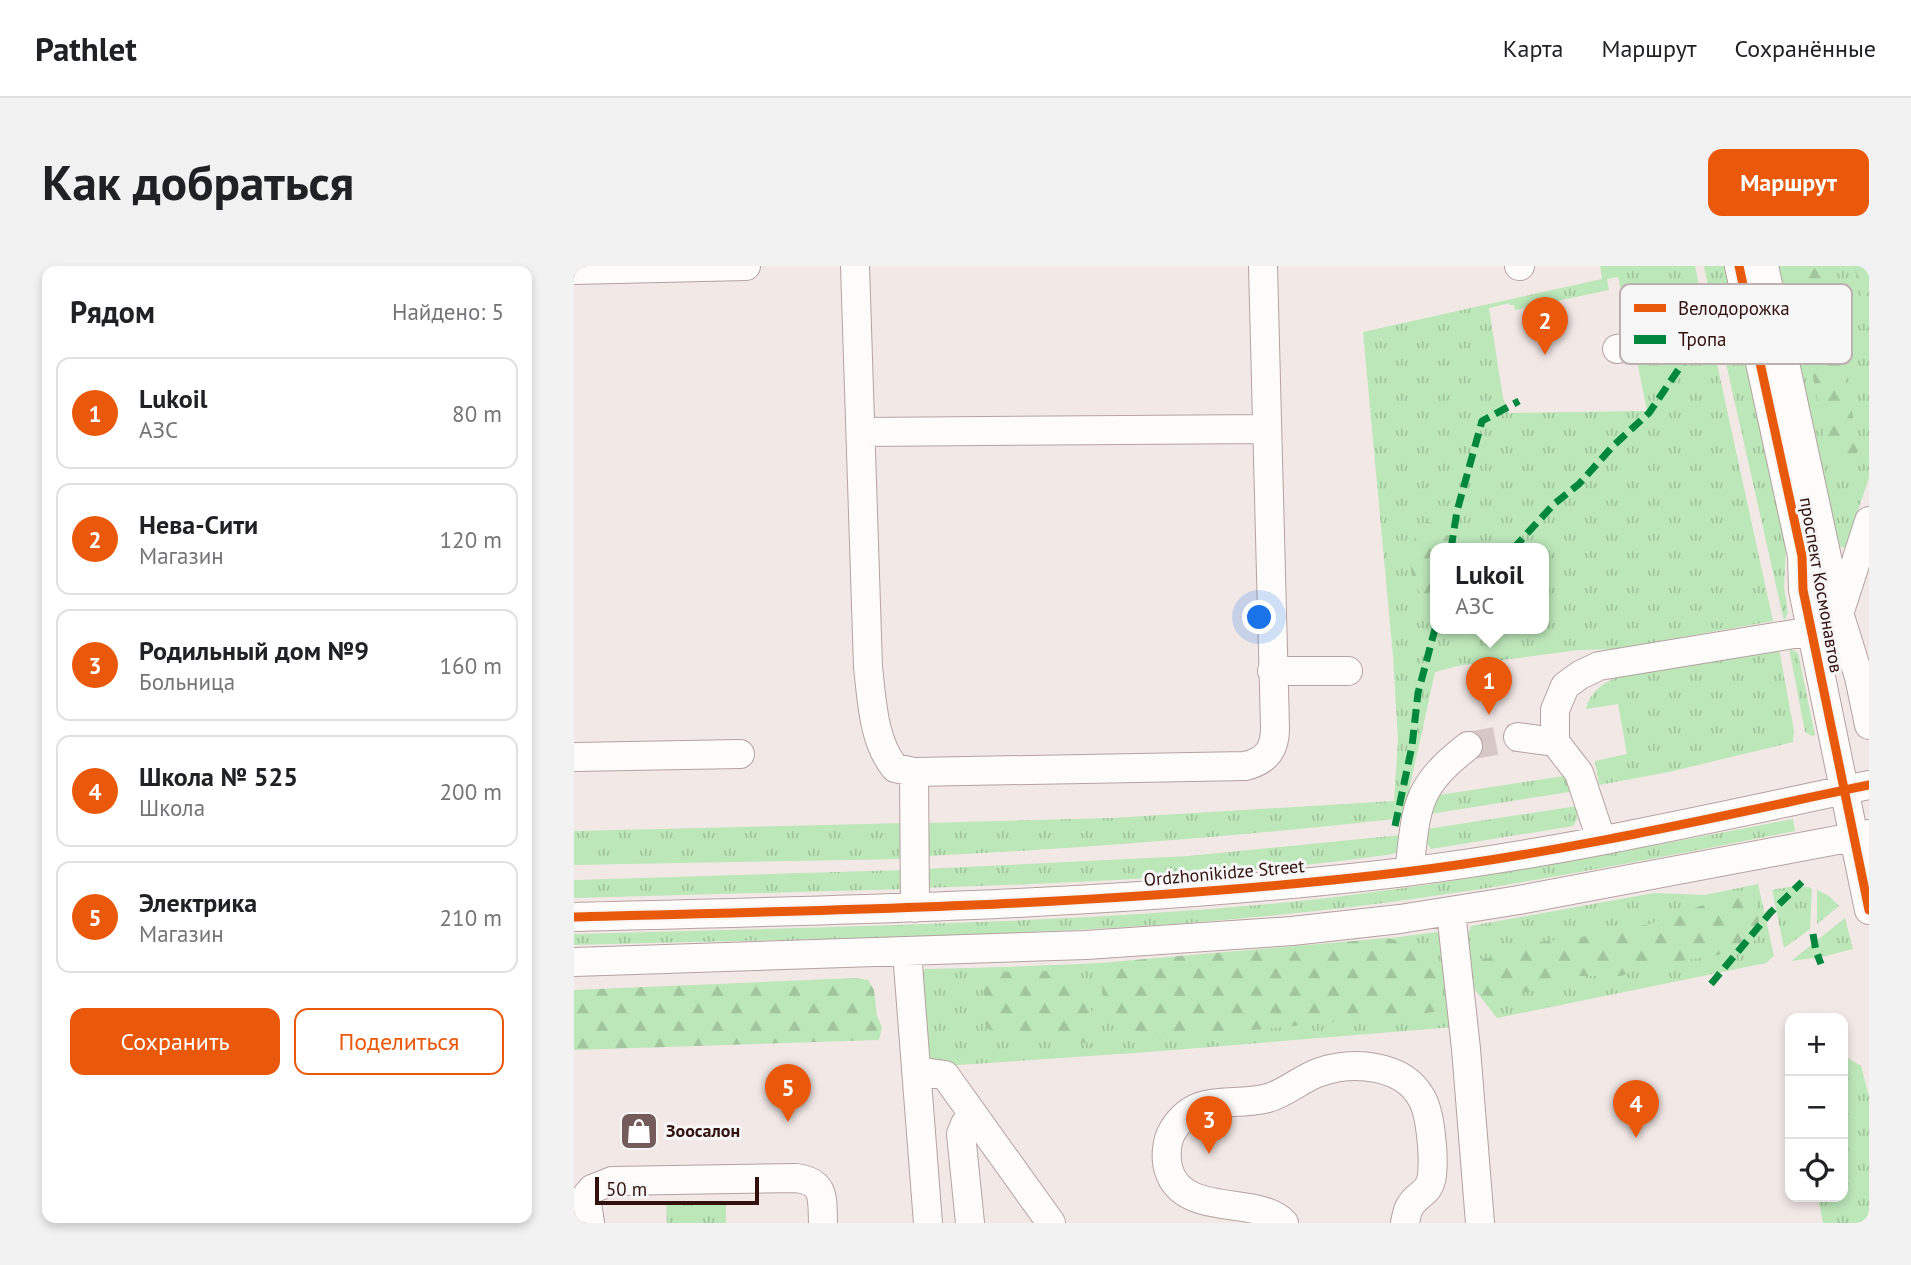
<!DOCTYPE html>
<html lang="ru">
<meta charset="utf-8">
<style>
:root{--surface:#fff;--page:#f2f2f2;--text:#202124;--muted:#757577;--line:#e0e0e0;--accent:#ea580c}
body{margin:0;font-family:"PT Sans",sans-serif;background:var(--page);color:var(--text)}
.controls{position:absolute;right:21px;bottom:21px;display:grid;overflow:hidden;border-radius:14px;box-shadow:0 4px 10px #0003}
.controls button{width:63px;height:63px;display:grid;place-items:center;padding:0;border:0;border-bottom:2px solid var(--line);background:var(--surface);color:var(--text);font:35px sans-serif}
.scale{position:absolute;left:21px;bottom:18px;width:164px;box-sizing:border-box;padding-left:7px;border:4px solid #32110f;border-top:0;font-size:19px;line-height:24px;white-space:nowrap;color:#32110f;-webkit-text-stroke:5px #f6f6f6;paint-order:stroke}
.you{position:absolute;left:686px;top:352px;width:24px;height:24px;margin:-18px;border:5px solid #fff;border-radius:50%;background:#1a73e8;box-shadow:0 0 0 10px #1a73e833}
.badge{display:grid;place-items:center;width:46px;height:46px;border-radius:50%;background:var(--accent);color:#fff;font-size:23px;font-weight:700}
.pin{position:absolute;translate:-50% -58px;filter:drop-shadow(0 2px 4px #0008)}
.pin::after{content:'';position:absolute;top:37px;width:24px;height:21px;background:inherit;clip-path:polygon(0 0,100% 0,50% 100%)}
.popup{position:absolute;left:856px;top:277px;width:119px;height:91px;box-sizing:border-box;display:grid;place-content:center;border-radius:14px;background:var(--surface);filter:drop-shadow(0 2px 5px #0005);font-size:23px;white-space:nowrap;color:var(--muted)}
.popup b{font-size:26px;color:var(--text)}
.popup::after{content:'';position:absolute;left:50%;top:100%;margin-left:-14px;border:14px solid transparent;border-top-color:var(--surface)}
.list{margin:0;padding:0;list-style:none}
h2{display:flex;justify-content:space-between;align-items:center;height:91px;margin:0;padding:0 28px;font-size:30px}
h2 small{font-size:23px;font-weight:400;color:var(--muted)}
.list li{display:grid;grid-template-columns:46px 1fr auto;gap:21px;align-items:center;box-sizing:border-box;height:112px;margin:0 14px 14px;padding:0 14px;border:2px solid var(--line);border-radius:14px}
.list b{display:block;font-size:26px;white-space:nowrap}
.list p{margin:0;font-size:23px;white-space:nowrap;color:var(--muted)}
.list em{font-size:23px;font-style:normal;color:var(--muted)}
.actions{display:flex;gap:14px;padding:21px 28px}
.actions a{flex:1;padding:16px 0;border:2px solid var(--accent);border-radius:14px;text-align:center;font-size:24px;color:var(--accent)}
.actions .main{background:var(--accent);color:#fff}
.icon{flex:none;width:38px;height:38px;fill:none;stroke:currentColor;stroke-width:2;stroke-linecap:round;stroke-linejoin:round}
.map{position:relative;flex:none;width:1295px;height:957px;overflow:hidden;border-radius:14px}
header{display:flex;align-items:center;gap:42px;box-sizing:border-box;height:98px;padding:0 35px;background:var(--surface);border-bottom:2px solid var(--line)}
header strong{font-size:33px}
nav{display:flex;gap:38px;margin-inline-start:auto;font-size:24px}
.intro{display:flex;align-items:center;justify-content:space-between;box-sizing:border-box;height:168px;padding:0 42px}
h1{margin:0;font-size:49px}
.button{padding:18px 32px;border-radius:14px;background:var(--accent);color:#fff;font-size:24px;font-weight:700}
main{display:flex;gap:42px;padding:0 42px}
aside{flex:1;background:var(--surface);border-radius:14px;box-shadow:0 4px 10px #0003}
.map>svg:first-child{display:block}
.grass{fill:url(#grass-tufts);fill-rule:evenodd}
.forest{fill:url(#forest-firs)}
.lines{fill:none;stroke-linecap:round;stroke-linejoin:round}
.minor-tunnel{stroke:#d5c8c6;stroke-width:28;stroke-dasharray:28 14;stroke-linecap:butt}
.minor-casing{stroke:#b6a2a0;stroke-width:30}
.minor{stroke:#fdfcfb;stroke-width:28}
.quiet{stroke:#00873e;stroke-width:7;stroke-dasharray:14 7;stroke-linecap:butt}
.cycleway-casing{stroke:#f6f6f6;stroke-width:13}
.cycleway{stroke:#e8590c;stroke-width:9}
.labels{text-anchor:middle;stroke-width:6;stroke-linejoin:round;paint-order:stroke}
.street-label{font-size:18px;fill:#32110f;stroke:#f6f6f6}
.poi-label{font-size:18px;font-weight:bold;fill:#32110f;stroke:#f6f6f6;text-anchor:start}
.key{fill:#f6f6f6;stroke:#bbb1b1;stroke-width:2}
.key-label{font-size:19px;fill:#32110f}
</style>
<header>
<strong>Pathlet</strong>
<nav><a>Карта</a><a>Маршрут</a><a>Сохранённые</a></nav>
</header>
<div class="intro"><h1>Как добраться</h1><a class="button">Маршрут</a></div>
<main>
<aside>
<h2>Рядом<small>Найдено: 5</small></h2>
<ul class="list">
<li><span class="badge">1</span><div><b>Lukoil</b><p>АЗС</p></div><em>80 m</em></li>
<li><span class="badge">2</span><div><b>Нева-Сити</b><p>Магазин</p></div><em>120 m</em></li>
<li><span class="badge">3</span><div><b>Родильный дом №9</b><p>Больница</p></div><em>160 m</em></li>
<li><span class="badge">4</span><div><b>Школа № 525</b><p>Школа</p></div><em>200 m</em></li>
<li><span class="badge">5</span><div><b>Электрика</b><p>Магазин</p></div><em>210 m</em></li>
</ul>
<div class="actions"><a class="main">Сохранить</a><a>Поделиться</a></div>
</aside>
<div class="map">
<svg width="1295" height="957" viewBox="0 0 1295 957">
<defs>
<pattern id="grass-tufts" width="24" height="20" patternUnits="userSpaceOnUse" patternTransform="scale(1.75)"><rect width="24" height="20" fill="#bce7b9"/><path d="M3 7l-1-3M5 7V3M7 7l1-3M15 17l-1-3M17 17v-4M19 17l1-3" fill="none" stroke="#a2c59e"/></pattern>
<pattern id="forest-firs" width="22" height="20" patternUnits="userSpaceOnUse" patternTransform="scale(1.75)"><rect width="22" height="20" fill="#bce7b9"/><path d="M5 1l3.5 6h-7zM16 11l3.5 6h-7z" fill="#a2c59e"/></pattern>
</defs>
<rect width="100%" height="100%" fill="#f2e8e6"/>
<!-- grass -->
<path class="grass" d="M1026,0H1121L1133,56L1065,66L1055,59L1044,11L1033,13L1035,24L941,44L940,39H935V37L915,42L929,132L935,147L1073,145L1064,100L1065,92L1138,75L1199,355L1042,383L1004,384L883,400L861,406L829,552C671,570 513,582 354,590L350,557L538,552L820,535L824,474L819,390L789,66L1028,13ZM861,283H969V363H861Z
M1130,0H1153L1163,50L1141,55Z
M1202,0H1295V212L1271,282L1264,280Z
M1168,70L1212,282L1210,321L1214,347L1210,355L1147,75Z
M1215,382L1224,387L1241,469L1238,470L1231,466Z
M1205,383L1220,465L1219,476L1095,506L1025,519L1021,495L1053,488L1044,438L1012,443C1016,425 1031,415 1048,410Z
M990,510L1001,525L856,548L865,529Z
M1003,540V553L999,560L857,583L851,575L853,563Z
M1219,553L1221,565C1074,594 926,623 777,641C519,672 259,672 0,679V668C232,661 465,659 696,638C872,621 1046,586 1219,553Z
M332,557L329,593L0,599V565Z
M827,569L822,586L819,588C663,610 505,617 348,622L350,603L615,590Z
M329,604L333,623L0,632V614Z
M1184,618L1200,690L1192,697L923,752L894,715L891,678L897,660L1080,627L1131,629Z
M1215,621H1235L1238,623L1236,663L1210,682L1198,624Z
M1243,624L1255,630L1265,640L1243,658Z
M1271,652L1279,683L1247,691L1217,695Z
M863,666L866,669L880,761L575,786L369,800L351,792L347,712L350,703C522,700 693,689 863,666Z
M1269,789L1287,800L1295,830V957H1249L1244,931H1269Z
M152,935V957H93L92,936Z"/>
<!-- forest -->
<path class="forest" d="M1216,0H1246L1284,173V185L1277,195L1264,194L1254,184Z
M1280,0H1295V65Z
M854,256C870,259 872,271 884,281L903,279L913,283H861V319L855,327L847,328C831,308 836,280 846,258Z
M1175,626C1186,642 1186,653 1183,672L1174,680L1144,689L1070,701L1047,710H1003L989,714L980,721L916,733L905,727L896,709L900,694L931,690L951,677L997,673L1076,658L1123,641Z
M813,672L839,679H859L869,738L860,746L576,774L547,761L529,743L528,705L537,696Z
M500,705L517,744L521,768L513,777L493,776L468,770L423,768L413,762L407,750C414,736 413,728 402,717L408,706Z
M282,712L294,714L300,724L303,750L308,761L305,774L0,784V724Z"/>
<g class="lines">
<!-- minor-tunnel -->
<path class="minor-tunnel" d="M894,480L944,471"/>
<defs>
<path id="minor" d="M281,0L294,401C298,435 299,475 321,502L340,506L671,500C693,495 701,483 701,462L689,0
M945,0H946
M1165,0L1228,290L1229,324L1295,644
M1190,0L1265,347L1285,411L1295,459
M0,4L172,0
M1043,83L1195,54
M287,166L693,163
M1266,345L1295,255
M698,405H774
M944,471L981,476
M0,491L166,488
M340,506L341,642
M1027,573L1005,507L981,476V444L991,420L1006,409L1025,400L1238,365
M835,605C839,579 839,547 852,524C862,506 879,492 894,480
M877,646L892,783L906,957
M0,651C277,644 555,639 831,606C987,587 1142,551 1295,519
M333,686L354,957
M0,696L512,679L718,665L826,653L945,634L1295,568
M342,805L371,809L477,957
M16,957L12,930L18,923L38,915L222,912C252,916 248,933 249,957
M396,957L387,868L391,858L400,852
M710,957C685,929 610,952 595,905C591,893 592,875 599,864C623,825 657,842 694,832C712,827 728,812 746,806C779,795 828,798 847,831C857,847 860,890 858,909C856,929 842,927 835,942C833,946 832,952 831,957"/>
</defs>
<!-- minor casing -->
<use href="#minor" class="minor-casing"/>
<!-- minor -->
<use href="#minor" class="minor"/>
<!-- quiet -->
<path class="quiet" d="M877,283L883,245L908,155L945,135
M939,283L980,238L1005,218L1039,180L1075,147L1119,82L1139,65
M821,560L838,480L844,427L861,363
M1239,668L1242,685L1247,698
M1137,718L1196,647L1228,616"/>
<defs>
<path id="cycleway" d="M1165,0L1228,290L1229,324L1295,644
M0,651C277,644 555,639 831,606C987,587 1142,551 1295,519"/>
</defs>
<!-- cycleway casing -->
<use href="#cycleway" class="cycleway-casing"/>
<!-- cycleway -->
<use href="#cycleway" class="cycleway"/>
</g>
<!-- icons -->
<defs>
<symbol id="shop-square" viewBox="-11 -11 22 22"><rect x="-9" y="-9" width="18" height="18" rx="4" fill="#755c5a" stroke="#f6f6f6"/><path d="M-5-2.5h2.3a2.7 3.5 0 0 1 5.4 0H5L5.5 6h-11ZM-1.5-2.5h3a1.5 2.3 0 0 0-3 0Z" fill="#fff"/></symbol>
</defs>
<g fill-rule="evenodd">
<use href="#shop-square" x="43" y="843" width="44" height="44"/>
</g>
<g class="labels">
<!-- street labels -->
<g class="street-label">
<text transform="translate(1247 319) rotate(80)" y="6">проспект Космонавтов</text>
<text transform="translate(650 607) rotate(-5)" y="6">Ordzhonikidze Street</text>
</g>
<!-- poi labels -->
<g class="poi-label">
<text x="92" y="871">Зоосалон</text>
</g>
</g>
<!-- legend -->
<rect x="1046" y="18" width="232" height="80" rx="10" class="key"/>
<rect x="1060" y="38" width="32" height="8" fill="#e8590c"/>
<rect x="1060" y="69" width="32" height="9" fill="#00873e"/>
<g class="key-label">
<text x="1104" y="49">Велодорожка</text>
<text x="1104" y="80">Тропа</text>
</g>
</svg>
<div class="controls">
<button>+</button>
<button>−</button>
<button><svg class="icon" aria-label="locate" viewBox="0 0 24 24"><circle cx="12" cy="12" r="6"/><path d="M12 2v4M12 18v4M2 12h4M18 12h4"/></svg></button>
</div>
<div class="scale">50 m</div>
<div class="you"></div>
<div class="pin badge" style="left:915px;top:449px">1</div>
<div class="popup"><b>Lukoil</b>АЗС</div>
<div class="pin badge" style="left:971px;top:89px">2</div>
<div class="pin badge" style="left:635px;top:888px">3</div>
<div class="pin badge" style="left:1062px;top:872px">4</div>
<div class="pin badge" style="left:214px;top:856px">5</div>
</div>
</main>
